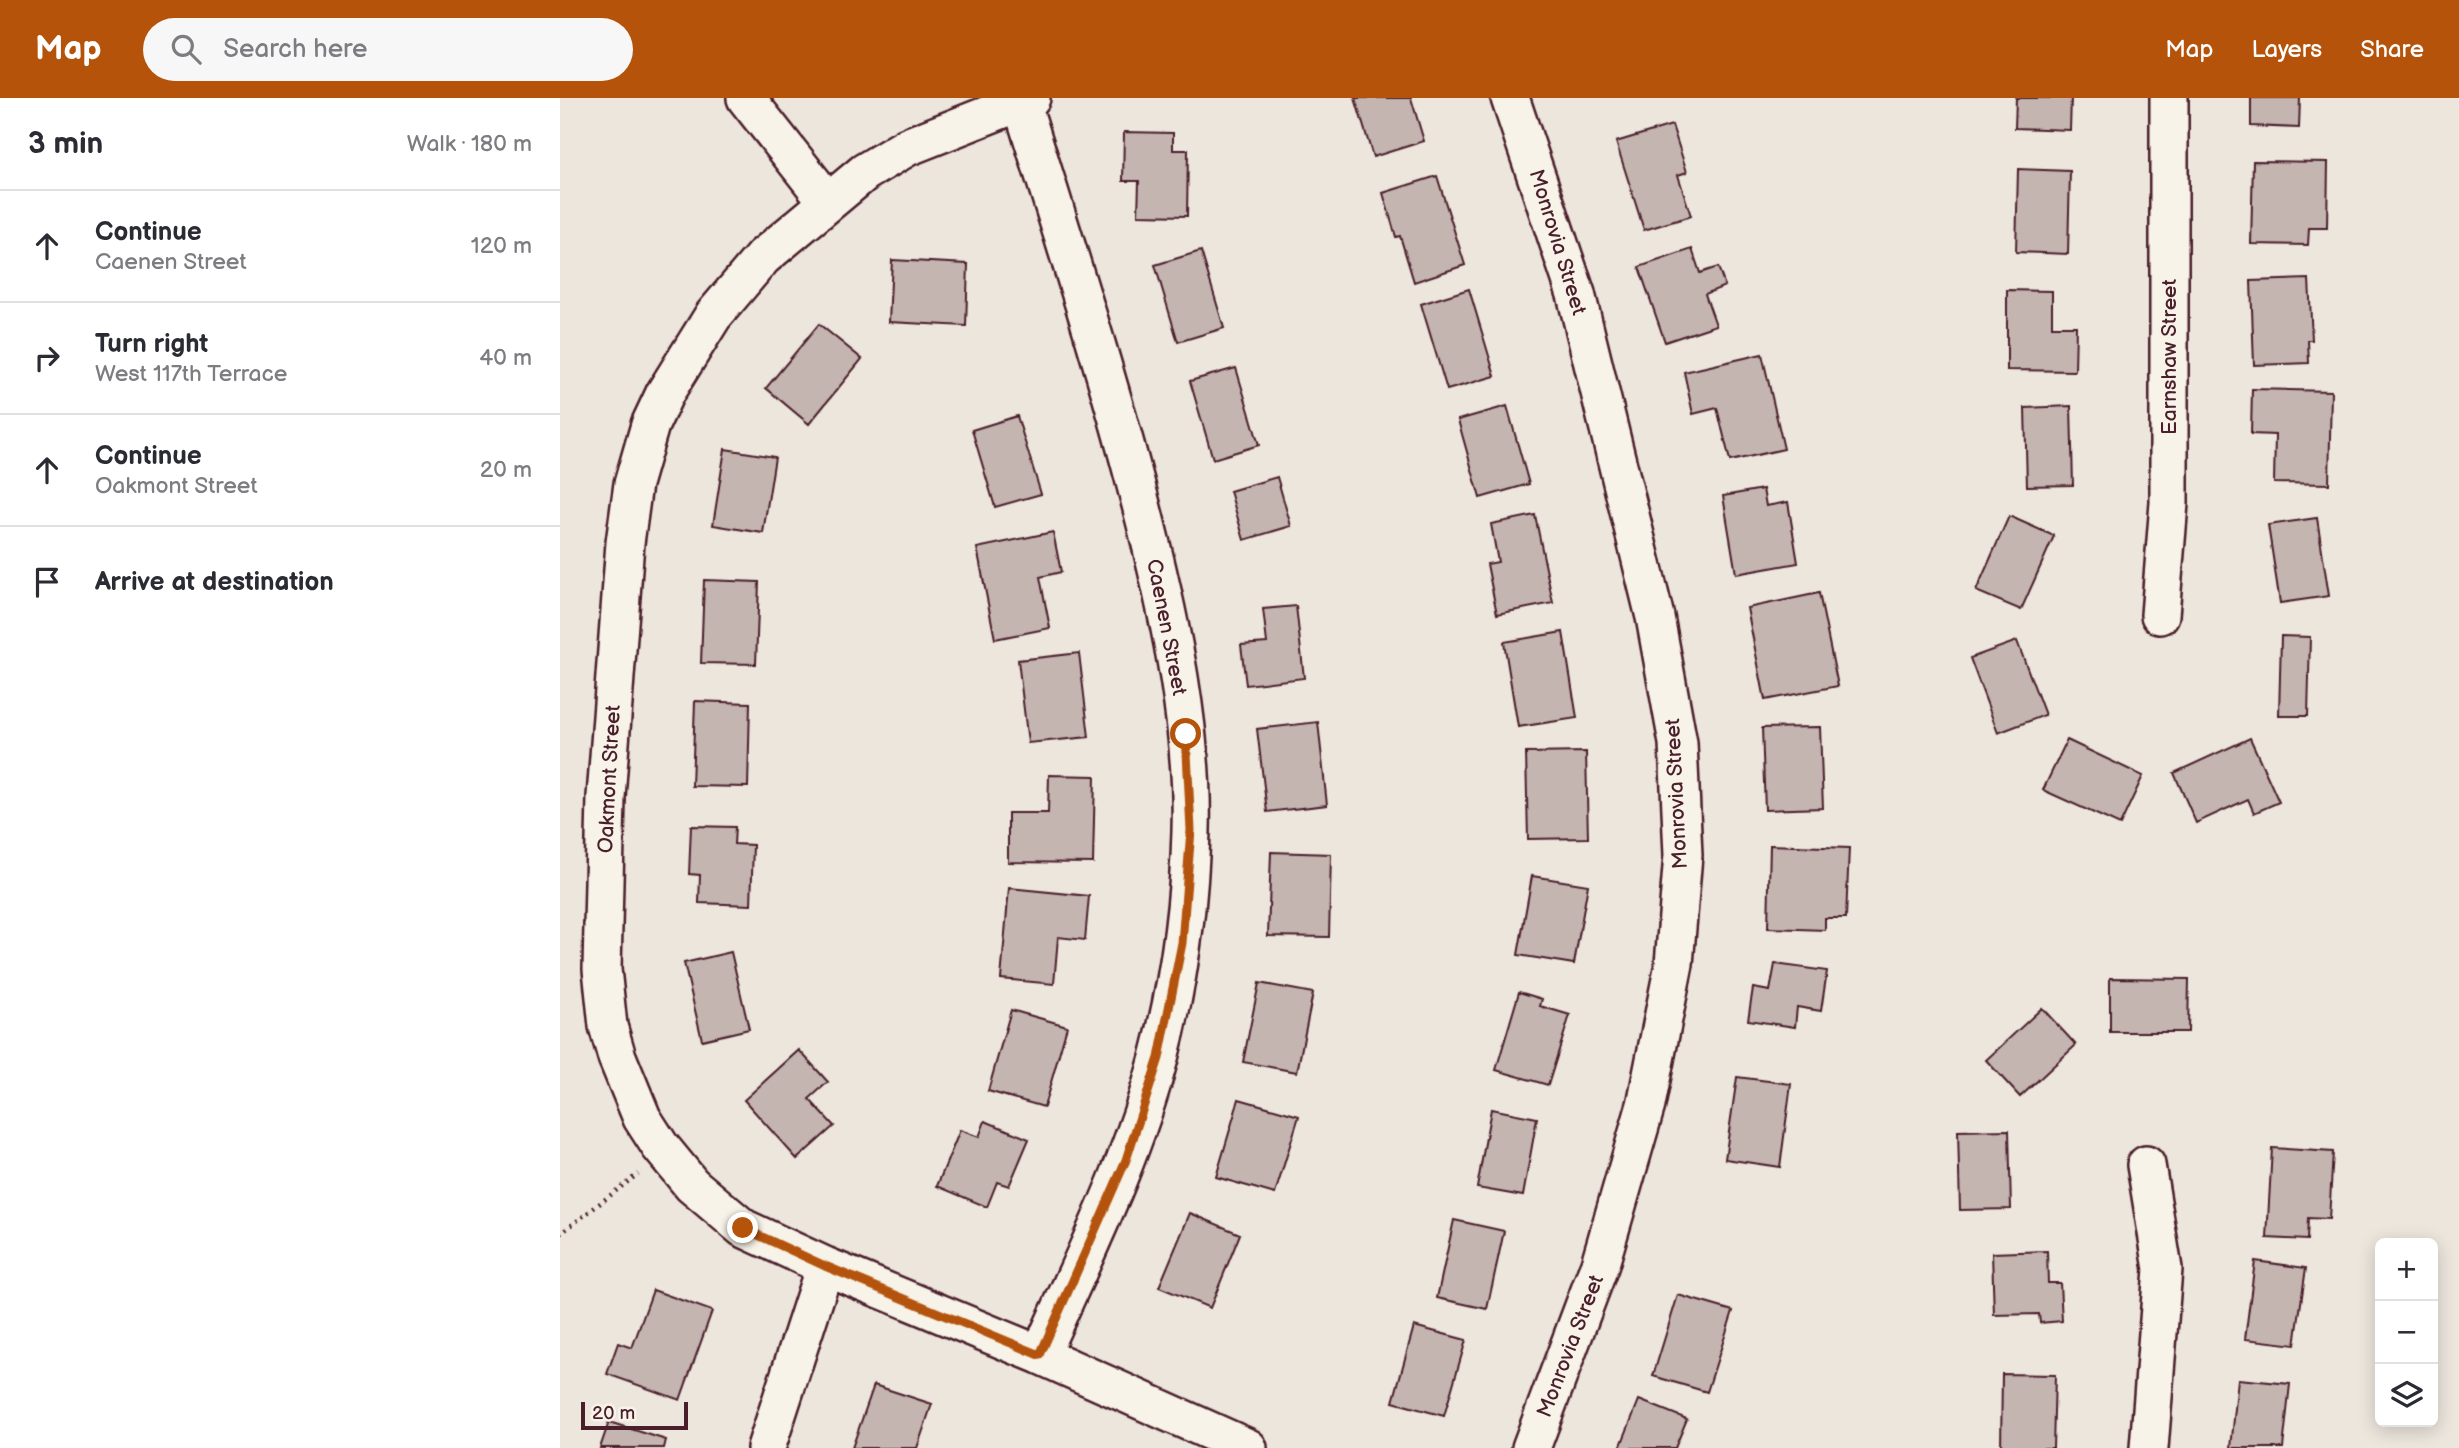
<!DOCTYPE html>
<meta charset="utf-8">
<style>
:root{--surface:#fff;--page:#f7f7f7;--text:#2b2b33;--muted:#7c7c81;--line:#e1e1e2;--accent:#b45309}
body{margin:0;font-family:"Balsamiq Sans",sans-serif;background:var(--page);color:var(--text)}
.controls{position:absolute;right:21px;bottom:21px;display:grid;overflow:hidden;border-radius:10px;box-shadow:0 4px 18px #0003}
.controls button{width:63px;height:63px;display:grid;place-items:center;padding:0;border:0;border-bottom:2px solid var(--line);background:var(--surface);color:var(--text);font:35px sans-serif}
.scale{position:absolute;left:21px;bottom:18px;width:107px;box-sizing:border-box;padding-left:7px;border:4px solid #4a1f2b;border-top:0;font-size:19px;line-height:24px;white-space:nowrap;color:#4a1f2b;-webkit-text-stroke:5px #f7f3e8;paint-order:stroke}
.stop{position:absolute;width:21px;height:21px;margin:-16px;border:5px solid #b45309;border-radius:50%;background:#fff}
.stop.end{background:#b45309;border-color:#fff;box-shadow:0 2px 7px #0008}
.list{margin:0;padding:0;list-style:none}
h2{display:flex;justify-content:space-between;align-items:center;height:91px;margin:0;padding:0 28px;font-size:30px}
h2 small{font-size:23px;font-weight:400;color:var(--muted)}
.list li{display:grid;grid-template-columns:46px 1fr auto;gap:21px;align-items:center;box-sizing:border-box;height:112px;padding:0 28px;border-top:2px solid var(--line)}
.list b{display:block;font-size:26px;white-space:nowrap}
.list p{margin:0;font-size:23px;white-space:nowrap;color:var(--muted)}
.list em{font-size:23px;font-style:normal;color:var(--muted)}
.icon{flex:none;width:38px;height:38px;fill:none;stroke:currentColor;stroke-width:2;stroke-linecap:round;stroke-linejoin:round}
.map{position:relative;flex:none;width:1899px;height:1350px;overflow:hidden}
header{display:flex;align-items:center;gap:42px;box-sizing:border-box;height:98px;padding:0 35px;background:var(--accent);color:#fff}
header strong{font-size:33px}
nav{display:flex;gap:38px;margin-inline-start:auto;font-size:24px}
.search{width:490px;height:63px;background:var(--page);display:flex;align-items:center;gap:18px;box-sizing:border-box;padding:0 24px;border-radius:38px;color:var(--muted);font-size:26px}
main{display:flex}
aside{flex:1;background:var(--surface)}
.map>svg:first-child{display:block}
.building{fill:#c4b5b0;stroke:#4a1f2b;stroke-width:2}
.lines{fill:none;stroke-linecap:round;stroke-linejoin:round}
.minor-casing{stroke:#4a1f2b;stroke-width:42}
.path{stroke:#4a1f2b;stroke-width:4.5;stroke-dasharray:2 5;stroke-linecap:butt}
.minor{stroke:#f7f3e8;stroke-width:37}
.route{stroke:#b45309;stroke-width:9}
.labels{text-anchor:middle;stroke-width:5;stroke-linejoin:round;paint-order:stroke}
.street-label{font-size:21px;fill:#4a1f2b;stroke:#f7f3e8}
</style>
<header>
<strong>Map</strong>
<div class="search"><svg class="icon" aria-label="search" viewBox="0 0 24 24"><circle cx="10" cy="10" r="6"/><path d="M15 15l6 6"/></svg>Search here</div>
<nav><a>Map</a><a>Layers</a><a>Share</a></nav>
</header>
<main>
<aside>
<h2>3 min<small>Walk · 180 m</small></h2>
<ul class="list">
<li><svg class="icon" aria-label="ahead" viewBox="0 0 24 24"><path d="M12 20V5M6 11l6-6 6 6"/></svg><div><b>Continue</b><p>Caenen Street</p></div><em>120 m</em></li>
<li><svg class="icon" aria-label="right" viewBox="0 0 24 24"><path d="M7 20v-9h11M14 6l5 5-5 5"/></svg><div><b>Turn right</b><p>West 117th Terrace</p></div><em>40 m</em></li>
<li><svg class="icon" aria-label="ahead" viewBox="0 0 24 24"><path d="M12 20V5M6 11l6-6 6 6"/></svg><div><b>Continue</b><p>Oakmont Street</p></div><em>20 m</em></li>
<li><svg class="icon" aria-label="arrive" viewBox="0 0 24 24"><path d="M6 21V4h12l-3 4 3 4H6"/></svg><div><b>Arrive at destination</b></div></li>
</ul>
</aside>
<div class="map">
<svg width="1899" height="1350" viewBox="0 0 1899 1350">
<rect width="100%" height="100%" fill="#ece6dd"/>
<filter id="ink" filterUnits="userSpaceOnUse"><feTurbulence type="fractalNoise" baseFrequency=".0143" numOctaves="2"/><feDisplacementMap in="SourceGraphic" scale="14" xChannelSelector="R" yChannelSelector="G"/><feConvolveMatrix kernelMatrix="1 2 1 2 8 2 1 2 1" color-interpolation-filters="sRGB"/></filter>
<g filter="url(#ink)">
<!-- building -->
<path class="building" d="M795,0H851L864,43L813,59Z
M1456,0H1511L1510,32L1455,30Z
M1691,0H1740L1739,30L1691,28Z
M1112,27L1127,74L1118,77L1131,118L1084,132L1056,44Z
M564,34L613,35V52H628L627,118L578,117L579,83H563Z
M1693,63L1768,64L1767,130H1749L1748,147L1691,146Z
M1458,71L1510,73L1508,156L1456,154Z
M877,78L905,167L854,184L840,138L836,139L823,95Z
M1132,151L1140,175L1158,169L1165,188L1145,196L1156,227L1105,244L1079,169Z
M641,153L664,230L618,244L595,167Z
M332,162L408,166L406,228L329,224Z
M1749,181L1752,242H1748L1749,265L1694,267L1691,183Z
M909,191L935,278L887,292L861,206Z
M1447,192L1492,193V228H1516L1515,273L1447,272Z
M259,226L302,261L249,326L206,290Z
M1202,256L1224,351L1170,363L1157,310L1133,316L1124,274Z
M676,270L699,347L653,361L630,283Z
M1692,291L1771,293L1769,386L1714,385L1715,337L1691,336Z
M947,308L969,386L920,400L898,322Z
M1511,308L1513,387L1467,388L1465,310Z
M457,318L481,396L435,409L412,332Z
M165,351L215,359L203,435L153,427Z
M717,379L731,428L684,442L670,393Z
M1203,391L1206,408L1228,404L1238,465L1176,476L1163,398Z
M975,417L993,505L937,516L927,466L938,464L931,426Z
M1449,418L1494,438L1461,512L1416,493Z
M1757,420L1769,498L1720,505L1708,427Z
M493,434L501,474L480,479L490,530L435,541L417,450Z
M144,482L199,484L196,566L141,565Z
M1259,495L1278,588L1205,602L1187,510Z
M736,508L744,580L686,587L681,547L707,545L703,511Z
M1003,534L1017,620L958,629L944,544Z
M1721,538L1750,539L1748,618H1719Z
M1457,543L1485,617L1438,635L1410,560Z
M519,555L529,639L468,645L458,562Z
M135,603L190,605L188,689L132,688Z
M758,624L767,707L707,714L697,631Z
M1260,629L1263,710L1205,712L1202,630Z
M1690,640L1719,704L1694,715L1688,701L1636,725L1614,675Z
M1507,642L1583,678L1560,727L1483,692Z
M1026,654L1028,740L968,741L966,655Z
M489,677L535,678L533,765L448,764V715H488Z
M131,728L175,729L174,746L193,747L191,807L139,805L140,777L129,776Z
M1210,747L1289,750L1286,820H1265V832L1208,830Z
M711,754L771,756L769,839L708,838Z
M972,778L1028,787L1014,866L958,857Z
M449,790L529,798L525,842L498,839L494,886L441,881Z
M171,854L189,931L142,942L124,865Z
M1215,866L1267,873L1261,913L1237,909L1235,929L1188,922L1193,890L1210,893Z
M1550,880L1629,881L1628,934H1550Z
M699,885L753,895L737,974L683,964Z
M959,894L982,901L980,908L1010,917L988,987L936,972Z
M1482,910L1516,947L1460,999L1426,962Z
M451,912L507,928L484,1009L428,993Z
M239,952L268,984L249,1001L274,1028L237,1061L184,1002Z
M1177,979L1231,986L1220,1069L1165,1061Z
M679,1001L739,1018L715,1096L656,1079Z
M931,1011L977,1020L963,1098L917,1090Z
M425,1023L469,1041L449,1088L437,1084L427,1109L377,1088L400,1032L419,1039Z
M1449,1032L1451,1111L1400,1112L1398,1033Z
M1712,1050L1773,1054L1769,1121L1748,1120L1747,1142L1707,1140Z
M630,1115L680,1136L650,1210L599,1189Z
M894,1122L944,1133L927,1211L877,1200Z
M1487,1153L1488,1185H1500L1502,1223L1480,1225L1479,1216L1434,1217L1432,1155Z
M1695,1163L1746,1170L1735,1247L1685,1241Z
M93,1192L152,1213L120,1302L47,1276L58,1245L72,1250Z
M1118,1197L1173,1213L1147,1294L1093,1278Z
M854,1228L906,1242L884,1318L833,1304Z
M1442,1276L1495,1277L1493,1350H1441Z
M1678,1281L1730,1286L1723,1350H1671Z
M314,1287L372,1306L357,1350H292Z
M1079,1302L1127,1321L1115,1350H1060Z
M49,1324L106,1342L104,1350H40Z"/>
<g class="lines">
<defs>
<path id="minor" d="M186,0L268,104
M471,0L347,49L305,74L203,159L153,218L105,295L90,327L73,386L65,445L46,699L42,871L48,928L57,959L82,1020L100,1048L132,1087L183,1130L265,1168L480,1257L688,1350
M950,0L1016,196L1095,519L1118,645L1123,757L1114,866L1086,1007L1040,1166L971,1350
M461,3C505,145 551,286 587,430C611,526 634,634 631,733C629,809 618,887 599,960C572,1063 523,1160 480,1257
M1600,517L1609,405V0
M1586,1067L1603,1171L1589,1350
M206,1350L265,1168"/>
</defs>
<!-- minor casing -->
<use href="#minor" class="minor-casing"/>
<!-- path -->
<path class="path" d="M0,1136L78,1076"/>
<!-- minor -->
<use href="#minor" class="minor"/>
</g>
</g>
<g class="lines" filter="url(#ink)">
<!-- route -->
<path class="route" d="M183,1130L265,1168L480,1257L566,1062L599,960L622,845L631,732L626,636"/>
</g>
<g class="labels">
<!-- street labels -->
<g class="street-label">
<text transform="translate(998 144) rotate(73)" y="7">Monrovia Street</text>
<text transform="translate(1609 259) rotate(-90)" y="7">Earnshaw Street</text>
<text transform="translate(607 529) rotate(79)" y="7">Caenen Street</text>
<text transform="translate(49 681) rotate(-87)" y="7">Oakmont Street</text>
<text transform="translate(1116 696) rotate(-93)" y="7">Monrovia Street</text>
<text transform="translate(1010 1248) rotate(-69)" y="7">Monrovia Street</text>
</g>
</g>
</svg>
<div class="controls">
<button>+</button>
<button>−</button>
<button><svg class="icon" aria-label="layers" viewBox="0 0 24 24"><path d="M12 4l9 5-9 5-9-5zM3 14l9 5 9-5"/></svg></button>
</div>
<div class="scale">20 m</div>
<div class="stop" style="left:626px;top:636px"></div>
<div class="stop end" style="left:183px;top:1130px"></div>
</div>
</main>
